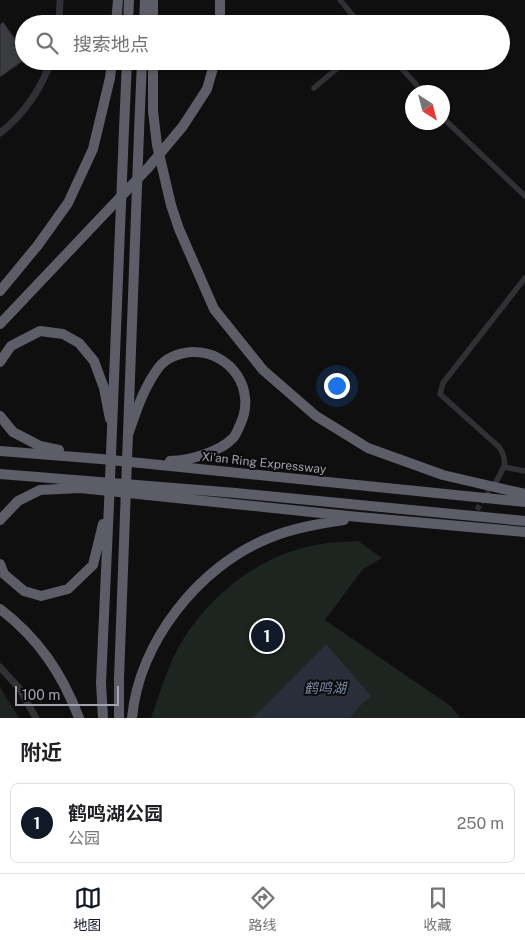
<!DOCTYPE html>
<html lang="zh">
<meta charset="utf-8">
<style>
:root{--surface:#fff;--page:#f6f6f6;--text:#202124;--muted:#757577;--line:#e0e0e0;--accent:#111827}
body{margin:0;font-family:"Public Sans","Noto Sans SC",sans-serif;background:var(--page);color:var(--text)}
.compass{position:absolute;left:405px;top:85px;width:45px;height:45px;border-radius:50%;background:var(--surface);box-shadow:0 1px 4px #0004;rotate:144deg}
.scale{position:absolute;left:15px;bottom:12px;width:104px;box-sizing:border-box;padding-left:5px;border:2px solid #a1a3b0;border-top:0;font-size:14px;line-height:18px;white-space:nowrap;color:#a1a3b0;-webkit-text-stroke:4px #0a0a0b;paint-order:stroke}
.you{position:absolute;left:336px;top:385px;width:18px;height:18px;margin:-12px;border:4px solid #fff;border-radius:50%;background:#1a73e8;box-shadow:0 0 0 8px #1a73e833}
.badge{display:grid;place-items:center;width:32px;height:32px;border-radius:50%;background:var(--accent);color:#fff;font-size:16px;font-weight:700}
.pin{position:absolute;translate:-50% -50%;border:2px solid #fff;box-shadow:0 1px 5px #0006}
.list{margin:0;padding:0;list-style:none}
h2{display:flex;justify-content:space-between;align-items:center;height:65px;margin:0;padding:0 20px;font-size:21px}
h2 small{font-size:16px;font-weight:400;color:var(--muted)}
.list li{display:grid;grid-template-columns:32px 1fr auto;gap:15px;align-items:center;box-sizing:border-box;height:80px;margin:0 10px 10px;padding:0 10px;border:1px solid var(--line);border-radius:8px}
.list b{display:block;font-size:19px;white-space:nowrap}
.list p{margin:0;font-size:16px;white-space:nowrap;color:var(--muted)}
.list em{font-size:16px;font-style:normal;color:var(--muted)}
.icon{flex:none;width:28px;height:28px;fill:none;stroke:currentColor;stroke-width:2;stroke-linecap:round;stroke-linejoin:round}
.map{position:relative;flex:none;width:525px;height:718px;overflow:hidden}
.search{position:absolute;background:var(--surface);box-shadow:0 1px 4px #0004;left:15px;right:15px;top:15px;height:55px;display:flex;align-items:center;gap:12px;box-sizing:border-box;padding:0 18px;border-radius:28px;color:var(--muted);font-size:19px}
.sheet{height:155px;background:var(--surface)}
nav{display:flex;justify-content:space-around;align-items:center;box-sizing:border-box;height:70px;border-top:1px solid var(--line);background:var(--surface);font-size:14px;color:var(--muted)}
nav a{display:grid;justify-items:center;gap:2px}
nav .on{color:var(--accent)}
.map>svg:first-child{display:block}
.green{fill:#1e241f}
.water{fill:#292f38}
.building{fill:#3b3c40;stroke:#29292c}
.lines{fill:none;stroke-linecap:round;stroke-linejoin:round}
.minor-tunnel{stroke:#2c2d30;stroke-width:5.5;stroke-dasharray:5.5 3;stroke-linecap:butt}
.minor{stroke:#303035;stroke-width:5.5}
.tertiary{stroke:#303035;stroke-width:7}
.motorway{stroke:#5c5d66;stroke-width:10}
.motorway-bridge{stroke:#5c5d66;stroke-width:10}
.labels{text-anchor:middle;stroke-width:4;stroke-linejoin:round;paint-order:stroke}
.street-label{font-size:12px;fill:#a1a3b0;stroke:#0a0a0b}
.water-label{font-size:14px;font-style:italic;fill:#798caa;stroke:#0a0a0b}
</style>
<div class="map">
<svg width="525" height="718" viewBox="0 0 525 718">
<rect width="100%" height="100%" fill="#0f0f10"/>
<!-- green -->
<path class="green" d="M358,541L382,558L363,569L325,620L452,707L460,718H151C159,696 166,671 177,650C207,595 264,550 328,543C338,542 348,542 358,541Z
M0,687L19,718H0Z"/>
<!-- water -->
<path class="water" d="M326,644L371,696L361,705L350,718H253Z"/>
<!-- building -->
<path class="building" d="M3,22L24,52V60L0,77V25Z"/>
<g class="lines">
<!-- minor-tunnel -->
<path class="minor-tunnel" d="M472,517L493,485"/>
<!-- minor -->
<path class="minor" d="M340,0L360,24
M395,61L423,92
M314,88L346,61
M442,117L525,196
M504,467L525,471
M496,482C504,467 509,462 499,447L440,394L443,383L525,278"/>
<!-- tertiary -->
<path class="tertiary" d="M59,24L60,0
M0,133C23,115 41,89 51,61
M0,667L19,688L36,718"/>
<!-- motorway -->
<path class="motorway" d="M116,24L118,0
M128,24L129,0
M144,24L145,0
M153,24V0
M220,24V0
M153,111V61
M124,129L127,61
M139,132L142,61
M171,205L179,229L214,309L263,370L316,416L368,448L443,475L525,494
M0,291L38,245L68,203L93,149L110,78L112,61
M0,324L148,168L183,126L207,89L215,61
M0,362L11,346L40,331L63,334L79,343L94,361L104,388L110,419
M0,416L13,432L40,446L59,450
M129,432C137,409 144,387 159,367C167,357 180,353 192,352C231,351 257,390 240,425C238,429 236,435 233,438C220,452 188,461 170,461
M0,451L101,459L525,502
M0,474L236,493L525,521
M0,520L18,501L40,490L80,488L359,517L525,532
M0,564L4,574L24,591L41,596L68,589L93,565L103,524
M0,609C38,638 62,673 79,718
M103,718L101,683L109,504
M119,718V679
M132,718C139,642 199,566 269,538C293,528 318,524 344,520"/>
<!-- motorway-bridge -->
<path class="motorway-bridge" d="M153,111L157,145L171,205
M109,504L124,129
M119,679L139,132"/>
</g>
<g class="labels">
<!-- street labels -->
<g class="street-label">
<text transform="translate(264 463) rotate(6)" y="4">Xi'an Ring Expressway</text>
</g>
<!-- water labels -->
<g class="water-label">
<text x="325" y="693">鹤鸣湖</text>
</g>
</g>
</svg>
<svg class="compass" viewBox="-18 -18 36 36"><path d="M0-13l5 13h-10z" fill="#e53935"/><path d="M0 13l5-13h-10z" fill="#757577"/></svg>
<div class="scale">100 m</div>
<div class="you"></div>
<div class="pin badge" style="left:267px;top:636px">1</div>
<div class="search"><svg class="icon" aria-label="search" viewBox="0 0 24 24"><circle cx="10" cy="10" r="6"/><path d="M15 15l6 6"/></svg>搜索地点</div>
</div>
<section class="sheet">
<h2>附近<small></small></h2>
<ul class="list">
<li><span class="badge">1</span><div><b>鹤鸣湖公园</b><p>公园</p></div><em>250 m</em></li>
</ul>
</section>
<nav>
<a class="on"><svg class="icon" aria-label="map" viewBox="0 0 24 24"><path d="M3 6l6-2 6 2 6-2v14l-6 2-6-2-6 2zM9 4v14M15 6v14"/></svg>地图</a>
<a><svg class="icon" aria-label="directions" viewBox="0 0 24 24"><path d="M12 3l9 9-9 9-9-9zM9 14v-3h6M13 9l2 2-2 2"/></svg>路线</a>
<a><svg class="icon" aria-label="saved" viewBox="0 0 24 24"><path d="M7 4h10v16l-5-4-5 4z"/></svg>收藏</a>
</nav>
